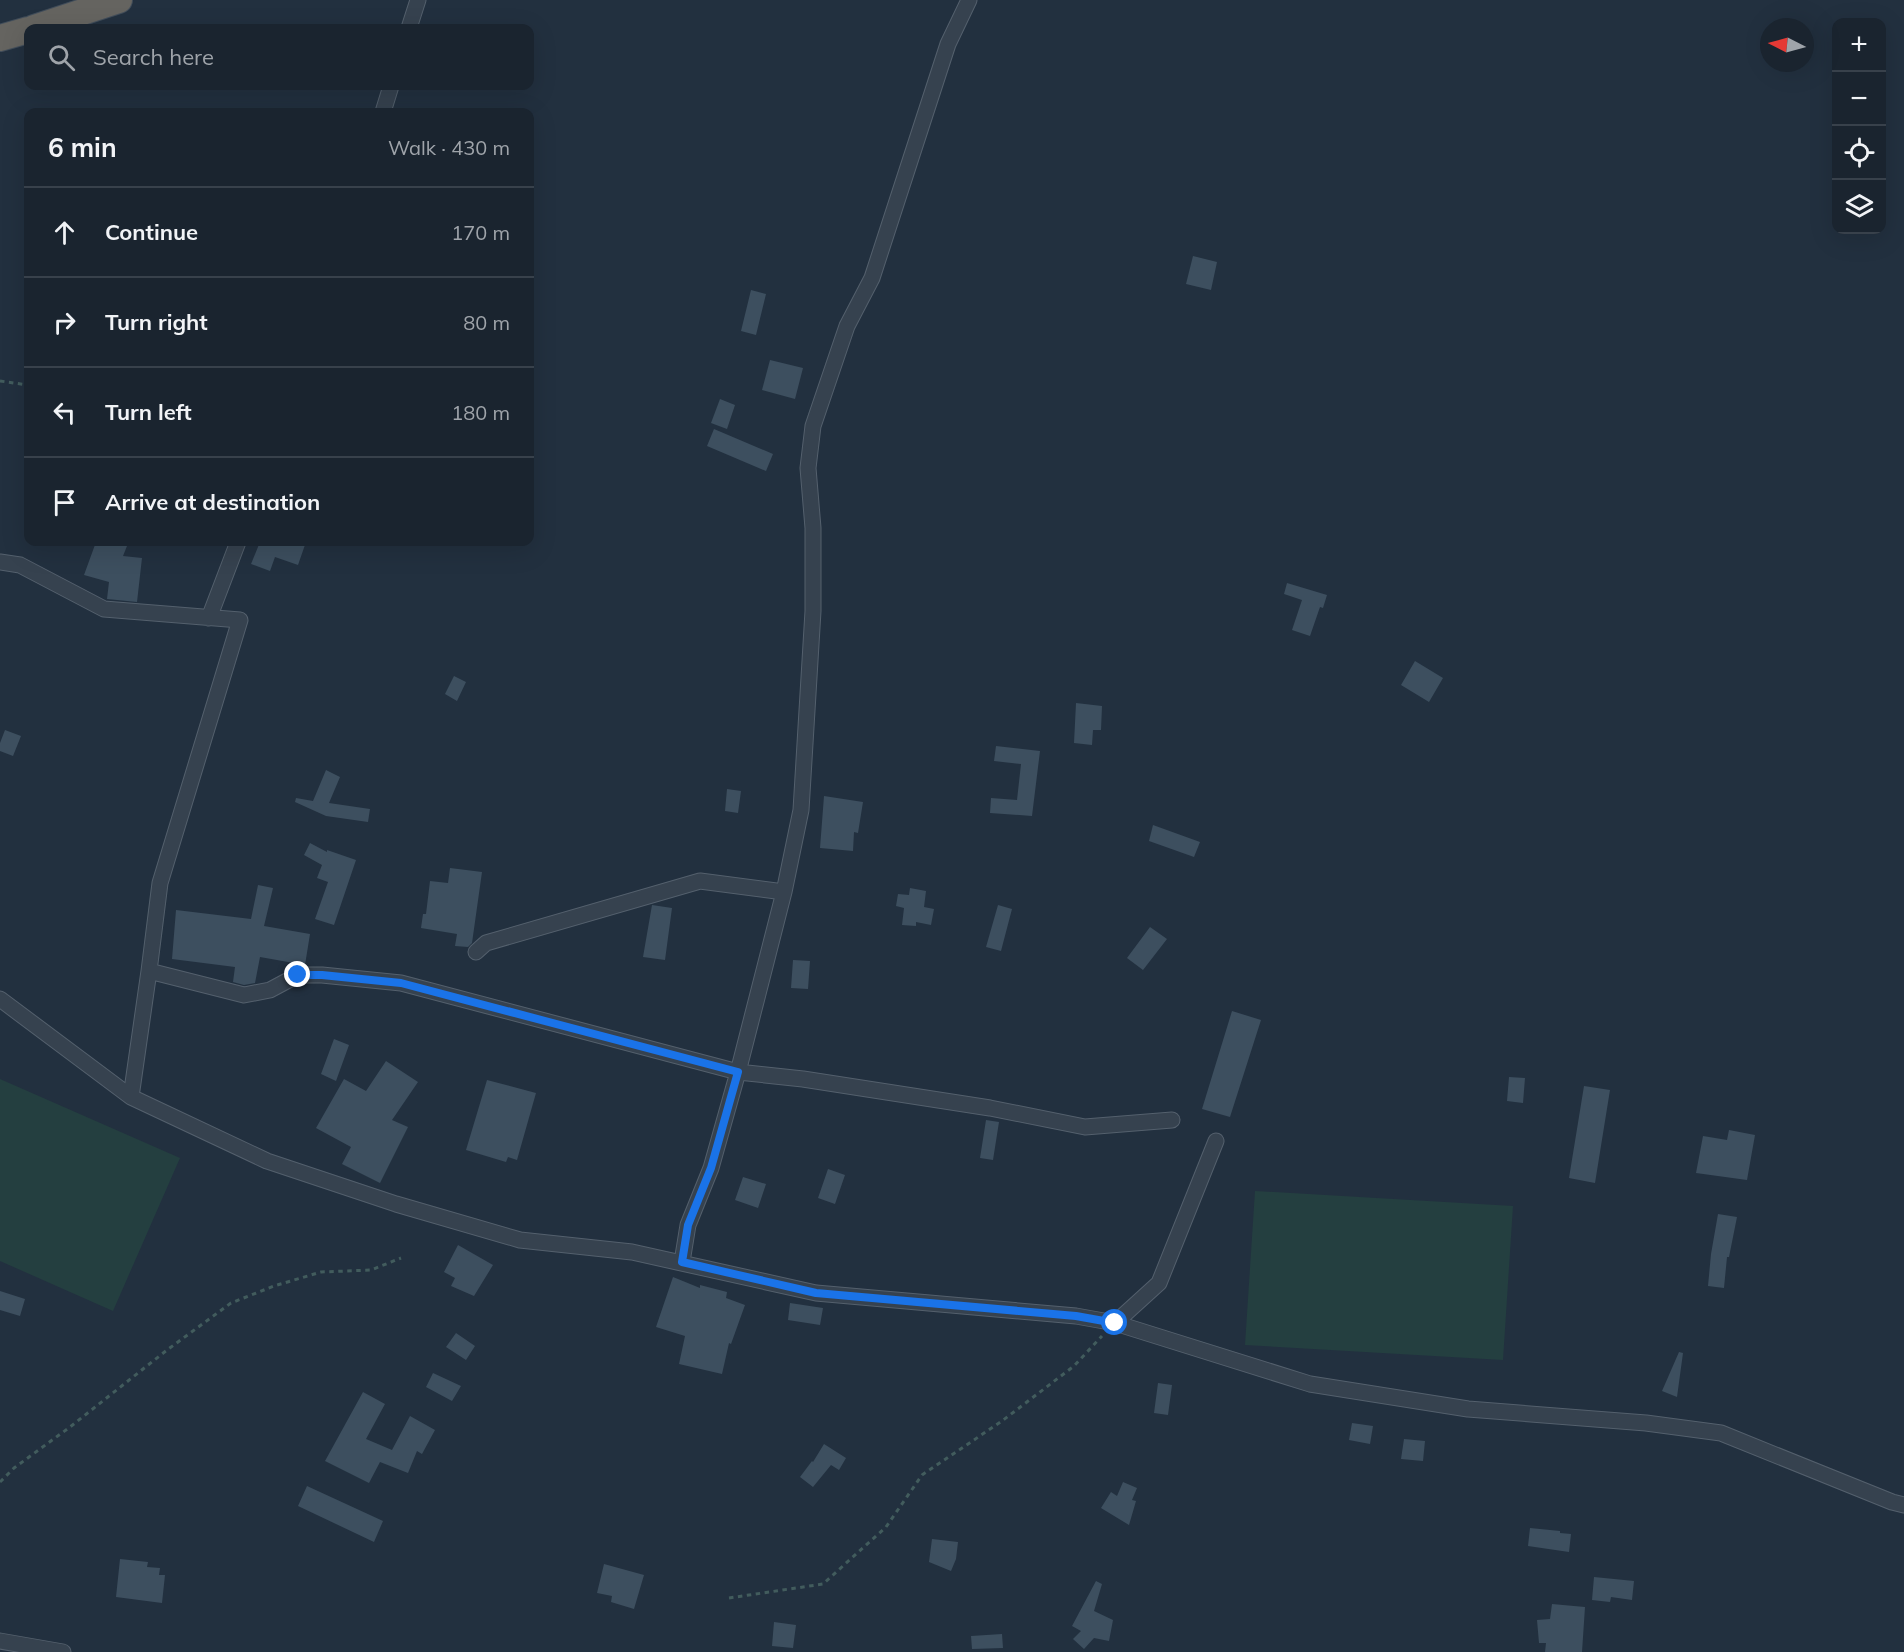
<!DOCTYPE html>
<meta charset="utf-8">
<style>
:root{--surface:#1a242f;--page:#232c37;--text:#f1f3f6;--muted:#9fa4aa;--line:#38414b}
body{margin:0;font-family:Mulish,sans-serif;background:var(--page);color:var(--text)}
.controls{position:absolute;right:18px;top:18px;display:grid;overflow:hidden;border-radius:12px;box-shadow:0 6px 24px #0002}
.controls button{width:54px;height:54px;display:grid;place-items:center;padding:0;border:0;border-bottom:2px solid var(--line);background:var(--surface);color:var(--text);font:30px sans-serif}
.compass{position:absolute;left:1760px;top:18px;width:54px;height:54px;border-radius:50%;background:var(--surface);box-shadow:0 6px 24px #0002;rotate:276deg}
.stop{position:absolute;width:18px;height:18px;margin:-14px;border:4px solid #1a73e8;border-radius:50%;background:#fff}
.stop.end{background:#1a73e8;border-color:#fff;box-shadow:0 2px 6px #0008}
.list{margin:0;padding:0;list-style:none}
h2{display:flex;justify-content:space-between;align-items:center;height:78px;margin:0;padding:0 24px;font-size:26px}
h2 small{font-size:20px;font-weight:400;color:var(--muted)}
.list li{display:grid;grid-template-columns:39px 1fr auto;gap:18px;align-items:center;box-sizing:border-box;height:90px;padding:0 24px;border-top:2px solid var(--line)}
.list b{display:block;font-size:22px;white-space:nowrap}
.list em{font-size:20px;font-style:normal;color:var(--muted)}
.icon{flex:none;width:33px;height:33px;fill:none;stroke:currentColor;stroke-width:2;stroke-linecap:round;stroke-linejoin:round}
.map{position:relative;flex:none;width:1904px;height:1652px;overflow:hidden}
.search{position:absolute;background:var(--surface);box-shadow:0 6px 24px #0002;left:24px;top:24px;width:510px;height:66px;display:flex;align-items:center;gap:15px;box-sizing:border-box;padding:0 21px;border-radius:12px;color:var(--muted);font-size:22px}
.panel{position:absolute;background:var(--surface);box-shadow:0 6px 24px #0002;left:24px;top:108px;width:510px;height:438px;border-radius:12px}
.map>svg:first-child{display:block}
.green{fill:#243f40}
.building{fill:#3d4f5f}
.lines{fill:none;stroke-linecap:round;stroke-linejoin:round}
.minor-casing{stroke:#54606d;stroke-width:17}
.trunk-casing{stroke:#414d5a;stroke-width:28}
.path{stroke:#425c5d;stroke-width:3;stroke-dasharray:4.5 4.5;stroke-linecap:butt}
.minor{stroke:#36424f;stroke-width:15}
.trunk{stroke:#656460;stroke-width:26}
.route{stroke:#1a73e8;stroke-width:8}
</style>
<div class="map">
<svg width="1904" height="1652" viewBox="0 0 1904 1652">
<rect width="100%" height="100%" fill="#22303f"/>
<!-- green -->
<path class="green" d="M0,1079L180,1158L113,1311L0,1261Z
M1255,1191L1513,1206L1503,1360L1245,1345Z"/>
<!-- building -->
<path class="building" d="M1193,256L1217,262L1211,290L1186,284Z
M751,290L766,294L756,335L741,331Z
M770,360L803,368L795,399L762,390Z
M720,399L735,405L727,429L711,423Z
M714,429L773,454L766,471L707,446Z
M96,542H116L127,546L123,556L142,558L137,602L107,599L109,582L84,575Z
M260,542H306L298,565L275,557L270,571L251,564Z
M1287,583L1327,595L1323,608L1320,607L1310,636L1292,630L1302,600L1284,594Z
M1415,661L1443,678L1429,702L1401,685Z
M454,676L466,682L457,701L445,694Z
M1076,703L1102,706L1101,730H1093L1092,745L1074,743Z
M5,730L21,736L13,756L0,751V743Z
M996,746L1040,751L1032,816L990,813L991,798L1017,800L1021,764L994,761Z
M326,770L340,777L329,803L370,809L368,822L326,816L295,802L296,798L313,801Z
M727,789L741,791L738,813L725,811Z
M824,796L863,802L858,833L854,832L853,851L820,848Z
M1153,825L1200,842L1194,857L1149,841Z
M310,843L327,852V850L356,860L334,925L315,919L328,882L317,878L322,865L304,855Z
M450,868L482,872L472,943L468,947L455,946L457,934L421,928L423,914H426L430,881L448,883Z
M258,885L273,888L264,926L310,934L305,965L260,957L255,983L244,985L233,982L235,967L172,959L176,910L251,919Z
M910,888L926,891L924,907L934,909L931,925L916,922V926L902,925L904,908L896,906L898,894L909,895Z
M652,905L672,908L665,960L643,957Z
M998,905L1012,909L1001,951L986,947Z
M1150,927L1167,939L1143,970L1127,958Z
M793,960L810,961L808,989L791,988Z
M1232,1011L1261,1020L1230,1117L1202,1109Z
M334,1039L349,1045L336,1081L321,1074Z
M386,1061L418,1082L392,1120L408,1127L380,1183L342,1164L351,1147L316,1128L344,1079L366,1091Z
M1509,1077L1525,1078L1523,1103L1507,1101Z
M487,1080L536,1093L517,1160L508,1157L506,1162L466,1150Z
M1584,1086L1610,1090L1595,1183L1569,1178Z
M986,1120L999,1122L993,1160L980,1158Z
M1729,1130L1755,1135L1747,1180L1696,1173L1703,1136L1727,1140Z
M828,1169L845,1175L835,1204L818,1198Z
M743,1177L766,1184L758,1208L735,1200Z
M1718,1214L1737,1217L1729,1257H1727L1724,1288L1708,1286L1711,1254Z
M458,1245L493,1265L474,1296L451,1286L455,1278L444,1272Z
M673,1277L700,1288V1285L727,1292L726,1298L745,1305L731,1344L729,1343L722,1374L679,1364L685,1336L656,1327Z
M0,1291L25,1299L20,1316L0,1310Z
M790,1303L823,1308L820,1325L788,1320Z
M456,1333L475,1346L466,1360L446,1347Z
M1679,1352L1683,1353L1677,1397L1662,1391Z
M433,1373L461,1386L452,1401L426,1387Z
M1158,1383L1172,1385L1168,1415L1154,1413Z
M363,1392L385,1404L366,1439L392,1450L410,1416L435,1430L422,1454L417,1451L408,1473L380,1462L369,1483L325,1461Z
M1352,1423L1373,1426L1370,1444L1349,1440Z
M1404,1439L1425,1441L1423,1461L1401,1459Z
M824,1444L846,1458L839,1470L831,1465L813,1487L800,1477L812,1461L813,1462Z
M1123,1482L1137,1488L1132,1500L1136,1501L1129,1525L1101,1508L1111,1492L1117,1496Z
M307,1486L383,1521L374,1542L298,1506Z
M1530,1528L1560,1531V1533L1571,1534L1569,1552L1528,1546Z
M932,1539L958,1542L956,1559L951,1571L929,1562Z
M120,1559L148,1562L147,1567L160,1568L159,1575H165L162,1603L116,1597Z
M604,1564L644,1575L634,1609L611,1602L612,1596L597,1593Z
M1594,1577L1634,1581L1632,1600L1611,1597L1610,1602L1592,1600Z
M1096,1581L1102,1584L1094,1611L1113,1620L1109,1641L1094,1638L1084,1649L1073,1639L1081,1631L1072,1626Z
M1552,1604L1585,1607L1582,1652H1545L1546,1643H1539L1537,1620L1550,1619Z
M774,1622L796,1625L793,1648L772,1646Z
M1002,1634L1003,1648L972,1649L971,1636Z"/>
<g class="lines">
<defs>
<path id="minor" d="M409,28L418,0
M383,112L391,86
M0,562L20,565L104,609L240,620L160,883L149,971L131,1097
M209,618L238,542
M476,952L486,943L700,881L784,892
M149,971L244,995L270,990L298,975H322L401,983L738,1072L803,1079L990,1108L1085,1127L1172,1120
M0,999L131,1097L267,1161L396,1204L520,1240L632,1252L816,1293L1076,1316L1115,1323L1310,1384L1468,1409L1646,1423L1721,1433L1892,1502L1904,1505
M682,1262L688,1225L711,1168L738,1072L784,892L801,810L813,611V528L808,468L813,426L847,326L872,278L948,44L969,0
M1115,1323L1159,1283L1216,1141
M0,1641L63,1652"/>
<path id="trunk" d="M34,28L119,0
M0,38L28,30"/>
</defs>
<!-- minor casing -->
<use href="#minor" class="minor-casing"/>
<!-- trunk casing -->
<use href="#trunk" class="trunk-casing"/>
<!-- path -->
<path class="path" d="M0,381L28,385
M0,1482L14,1468L70,1427L167,1350L231,1303L274,1286L321,1272L371,1270L401,1258
M729,1598L823,1584L886,1527L922,1475L1002,1421L1074,1366L1102,1336"/>
<!-- minor -->
<use href="#minor" class="minor"/>
<!-- trunk -->
<use href="#trunk" class="trunk"/>
</g>
<g class="lines">
<!-- route -->
<path class="route" d="M298,975H322L401,983L738,1072L711,1168L688,1225L682,1262L816,1293L1076,1316L1115,1323"/>
</g>
</svg>
<div class="controls">
<button>+</button>
<button>−</button>
<button><svg class="icon" aria-label="locate" viewBox="0 0 24 24"><circle cx="12" cy="12" r="6"/><path d="M12 2v4M12 18v4M2 12h4M18 12h4"/></svg></button>
<button><svg class="icon" aria-label="layers" viewBox="0 0 24 24"><path d="M12 4l9 5-9 5-9-5zM3 14l9 5 9-5"/></svg></button>
</div>
<svg class="compass" viewBox="-18 -18 36 36"><path d="M0-13l5 13h-10z" fill="#e53935"/><path d="M0 13l5-13h-10z" fill="#9fa4aa"/></svg>
<div class="stop" style="left:1115px;top:1323px"></div>
<div class="stop end" style="left:298px;top:975px"></div>
<div class="search"><svg class="icon" aria-label="search" viewBox="0 0 24 24"><circle cx="10" cy="10" r="6"/><path d="M15 15l6 6"/></svg>Search here</div>
<section class="panel">
<h2>6 min<small>Walk · 430 m</small></h2>
<ul class="list">
<li><svg class="icon" aria-label="ahead" viewBox="0 0 24 24"><path d="M12 20V5M6 11l6-6 6 6"/></svg><div><b>Continue</b></div><em>170 m</em></li>
<li><svg class="icon" aria-label="right" viewBox="0 0 24 24"><path d="M7 20v-9h11M14 6l5 5-5 5"/></svg><div><b>Turn right</b></div><em>80 m</em></li>
<li><svg class="icon" aria-label="left" viewBox="0 0 24 24"><path d="M17 20v-9H6M10 6l-5 5 5 5"/></svg><div><b>Turn left</b></div><em>180 m</em></li>
<li><svg class="icon" aria-label="arrive" viewBox="0 0 24 24"><path d="M6 21V4h12l-3 4 3 4H6"/></svg><div><b>Arrive at destination</b></div></li>
</ul>
</section>
</div>
